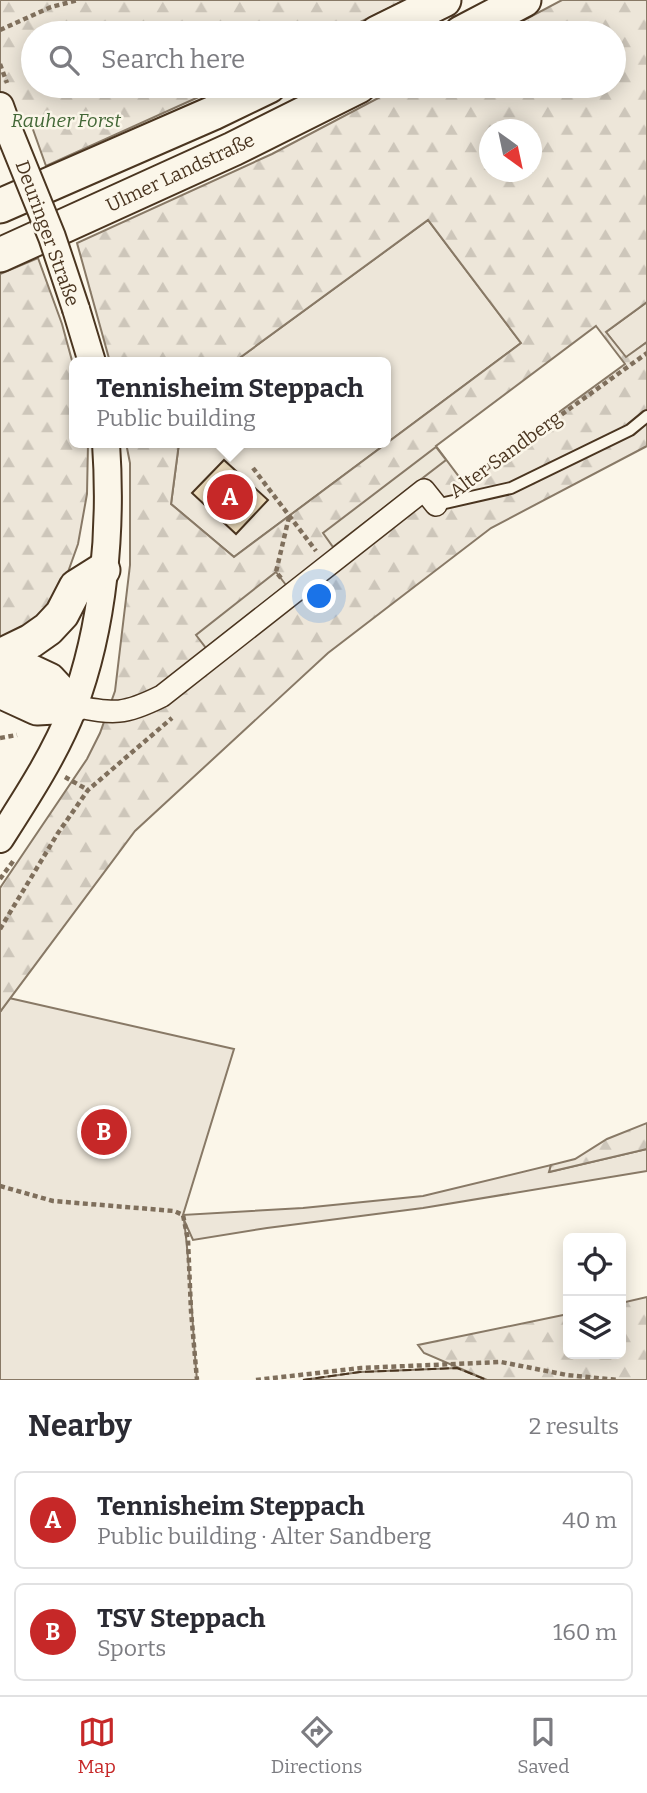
<!DOCTYPE html>
<meta charset="utf-8">
<style>
:root{--surface:#fff;--page:#f7f7f7;--text:#2b2b33;--muted:#7c7c81;--line:#e1e1e2;--accent:#c62828}
body{margin:0;font-family:Bitter,serif;background:var(--page);color:var(--text)}
.controls{position:absolute;right:21px;bottom:21px;display:grid;overflow:hidden;border-radius:10px;box-shadow:0 4px 18px #0003}
.controls button{width:63px;height:63px;display:grid;place-items:center;padding:0;border:0;border-bottom:2px solid var(--line);background:var(--surface);color:var(--text);font:35px sans-serif}
.compass{position:absolute;left:479px;top:119px;width:63px;height:63px;border-radius:50%;background:var(--surface);box-shadow:0 4px 18px #0003;rotate:147deg}
.you{position:absolute;left:320px;top:597px;width:24px;height:24px;margin:-18px;border:5px solid #fff;border-radius:50%;background:#1a73e8;box-shadow:0 0 0 10px #1a73e833}
.badge{display:grid;place-items:center;width:46px;height:46px;border-radius:50%;background:var(--accent);color:#fff;font-size:23px;font-weight:700}
.pin{position:absolute;translate:-50% -50%;border:4px solid #fff;box-shadow:0 2px 7px #0006}
.popup{position:absolute;left:69px;top:357px;width:322px;height:91px;box-sizing:border-box;display:grid;place-content:center;border-radius:10px;background:var(--surface);filter:drop-shadow(0 2px 5px #0005);font-size:23px;white-space:nowrap;color:var(--muted)}
.popup b{font-size:26px;color:var(--text)}
.popup::after{content:'';position:absolute;left:50%;top:100%;margin-left:-14px;border:14px solid transparent;border-top-color:var(--surface)}
.list{margin:0;padding:0;list-style:none}
h2{display:flex;justify-content:space-between;align-items:center;height:91px;margin:0;padding:0 28px;font-size:30px}
h2 small{font-size:23px;font-weight:400;color:var(--muted)}
.list li{display:grid;grid-template-columns:46px 1fr auto;gap:21px;align-items:center;box-sizing:border-box;height:98px;margin:0 14px 14px;padding:0 14px;border:2px solid var(--line);border-radius:10px}
.list b{display:block;font-size:26px;white-space:nowrap}
.list p{margin:0;font-size:23px;white-space:nowrap;color:var(--muted)}
.list em{font-size:23px;font-style:normal;color:var(--muted)}
.icon{flex:none;width:38px;height:38px;fill:none;stroke:currentColor;stroke-width:2;stroke-linecap:round;stroke-linejoin:round}
.map{position:relative;flex:none;width:647px;height:1380px;overflow:hidden}
.search{position:absolute;background:var(--surface);box-shadow:0 4px 18px #0003;left:21px;right:21px;top:21px;height:77px;display:flex;align-items:center;gap:18px;box-sizing:border-box;padding:0 24px;border-radius:38px;color:var(--muted);font-size:26px}
.sheet{height:315px;background:var(--surface)}
nav{display:flex;justify-content:space-around;align-items:center;box-sizing:border-box;height:98px;border-top:2px solid var(--line);background:var(--surface);font-size:19px;color:var(--muted)}
nav a{display:grid;justify-items:center;gap:4px}
nav .on{color:var(--accent)}
.map>svg:first-child{display:block}
.grass{fill:#ede6d9;stroke:#887966;stroke-width:2}
.forest{fill:url(#forest-firs);stroke:#887966;stroke-width:2;fill-rule:evenodd}
.parking{fill:#ede7d9;stroke:#887966;stroke-width:2}
.building{fill:#ecdcbc;stroke:#4a3520;stroke-width:2}
.lines{fill:none;stroke-linecap:round;stroke-linejoin:round}
.service-casing{stroke:#4a3520;stroke-width:14}
.minor-casing{stroke:#4a3520;stroke-width:24}
.tertiary-casing{stroke:#4a3520;stroke-width:30}
.primary-casing{stroke:#4a3520;stroke-width:37}
.path{stroke:#7f6f5c;stroke-width:4.5;stroke-dasharray:5 3.5;stroke-linecap:butt}
.service{stroke:#fbf6e9;stroke-width:10}
.minor{stroke:#fbf6e9;stroke-width:21}
.tertiary{stroke:#fbf6e9;stroke-width:26}
.primary{stroke:#fbf6e9;stroke-width:33}
.tertiary-bridge-casing{stroke:#4a3520;stroke-width:30;stroke-linecap:butt}
.tertiary-bridge{stroke:#fbf6e9;stroke-width:26}
.fence{stroke:#4a3520;stroke-width:2;stroke-dasharray:9 3.5;stroke-linecap:butt}
.labels{text-anchor:middle;stroke-width:5;stroke-linejoin:round;paint-order:stroke}
.park-label{font-size:19px;font-style:italic;fill:#436837;stroke:#fbf6e9}
.street-label{font-size:19px;fill:#4a3520;stroke:#fbf6e9}
</style>
<div class="map">
<svg width="647" height="1380" viewBox="0 0 647 1380">
<defs>
<pattern id="forest-firs" width="22" height="20" patternUnits="userSpaceOnUse" patternTransform="scale(1.75)"><rect width="22" height="20" fill="#ede6d9"/><path d="M5 1l3.5 6h-7zM16 11l3.5 6h-7z" fill="#cdc6ba"/></pattern>
</defs>
<rect width="100%" height="100%" fill="#fbf6e9"/>
<!-- grass -->
<path class="grass" d="M428,220L521,343L234,557L171,504L179,443H386V362H234Z
M647,302V342L626,358L606,332Z
M9,998L234,1049L183,1215L303,1208L423,1196L551,1165L550,1172L647,1149V1171L423,1208L267,1228L193,1240L184,1220C191,1273 192,1327 197,1380H0V1012Z
M457,1368L487,1380H303L360,1372Z"/>
<!-- forest -->
<path class="forest" d="M0,0H405L338,33H33V86H223L46,166L31,124L0,135Z
M562,0H647V302L606,332L626,357L647,342V446L491,528L328,653L135,831L0,1012V888L87,759L100,733L115,691L130,565V463L126,443H179L171,504L234,557L521,343L428,220L234,362H110L77,243L272,154L401,86H614V33H500ZM490,130H532V172H490ZM596,326L625,364L463,482L436,446Z
M38,258L62,324L74,368V443H88L87,494L78,544L58,600L36,621L0,638V274Z
M647,1123V1149L549,1172L551,1165L575,1159L607,1139Z
M647,1297V1380H487L424,1353L418,1345L568,1314V1354H621V1303Z"/>
<!-- parking -->
<path class="parking" d="M436,447L446,460L333,547L323,533Z
M276,572L286,585L206,648L196,635Z"/>
<!-- building -->
<path class="building" d="M224,460L268,500L236,534L192,493Z"/>
<g class="lines">
<defs>
<path id="service" d="M436,505L511,488L630,430L647,416"/>
<path id="minor" d="M73,706C115,714 124,715 162,696L424,490L436,505"/>
<path id="tertiary" d="M0,106L9,131
M76,309L92,362
M0,839C27,797 55,754 73,708C104,626 112,529 106,443"/>
<path id="primary" d="M377,33L444,0
M461,33L524,0
M0,206L213,113L269,86
M0,255L233,149L359,86
M0,656L31,641L48,629L62,614L76,587L103,570
M0,657L49,680L73,706
M0,691L37,708L73,706"/>
</defs>
<!-- service casing -->
<use href="#service" class="service-casing"/>
<!-- minor casing -->
<use href="#minor" class="minor-casing"/>
<!-- tertiary casing -->
<use href="#tertiary" class="tertiary-casing"/>
<!-- primary casing -->
<use href="#primary" class="primary-casing"/>
<!-- path -->
<path class="path" d="M0,30L51,7L78,0
M0,64L7,83
M253,468L316,551
M472,479L647,353
M281,578L276,572L289,517
M0,738L17,735
M65,777L88,790
M0,879L14,860
M0,929L58,833L88,790L172,718
M0,1186L53,1201L174,1211L183,1215L188,1240L191,1311L197,1380
M256,1380L361,1368L501,1362L567,1375L618,1380"/>
<!-- service -->
<use href="#service" class="service"/>
<!-- minor -->
<use href="#minor" class="minor"/>
<!-- tertiary -->
<use href="#tertiary" class="tertiary"/>
<!-- primary -->
<use href="#primary" class="primary"/>
<defs>
<path id="tertiary-bridge" d="M9,131L52,237L76,309"/>
</defs>
<!-- tertiary-bridge casing -->
<use href="#tertiary-bridge" class="tertiary-bridge-casing"/>
<!-- tertiary-bridge -->
<use href="#tertiary-bridge" class="tertiary-bridge"/>
<!-- fence -->
<path class="fence" d="M303,1380L360,1372L457,1368L487,1380"/>
</g>
<g class="labels">
<!-- park labels -->
<g class="park-label">
<text x="66" y="127">Rauher Forst</text>
</g>
<!-- street labels -->
<g class="street-label">
<text transform="translate(180 172) rotate(-25)" y="7">Ulmer Landstraße</text>
<text transform="translate(48 233) rotate(70)" y="7">Deuringer Straße</text>
<text transform="translate(505 454) rotate(-36)" y="7">Alter Sandberg</text>
</g>
</g>
</svg>
<div class="controls">
<button><svg class="icon" aria-label="locate" viewBox="0 0 24 24"><circle cx="12" cy="12" r="6"/><path d="M12 2v4M12 18v4M2 12h4M18 12h4"/></svg></button>
<button><svg class="icon" aria-label="layers" viewBox="0 0 24 24"><path d="M12 4l9 5-9 5-9-5zM3 14l9 5 9-5"/></svg></button>
</div>
<svg class="compass" viewBox="-18 -18 36 36"><path d="M0-13l5 13h-10z" fill="#e53935"/><path d="M0 13l5-13h-10z" fill="#7c7c81"/></svg>
<div class="you"></div>
<div class="pin badge" style="left:230px;top:497px">A</div>
<div class="popup"><b>Tennisheim Steppach</b>Public building</div>
<div class="pin badge" style="left:104px;top:1132px">B</div>
<div class="search"><svg class="icon" aria-label="search" viewBox="0 0 24 24"><circle cx="10" cy="10" r="6"/><path d="M15 15l6 6"/></svg>Search here</div>
</div>
<section class="sheet">
<h2>Nearby<small>2 results</small></h2>
<ul class="list">
<li><span class="badge">A</span><div><b>Tennisheim Steppach</b><p>Public building · Alter Sandberg</p></div><em>40 m</em></li>
<li><span class="badge">B</span><div><b>TSV Steppach</b><p>Sports</p></div><em>160 m</em></li>
</ul>
</section>
<nav>
<a class="on"><svg class="icon" aria-label="map" viewBox="0 0 24 24"><path d="M3 6l6-2 6 2 6-2v14l-6 2-6-2-6 2zM9 4v14M15 6v14"/></svg>Map</a>
<a><svg class="icon" aria-label="directions" viewBox="0 0 24 24"><path d="M12 3l9 9-9 9-9-9zM9 14v-3h6M13 9l2 2-2 2"/></svg>Directions</a>
<a><svg class="icon" aria-label="saved" viewBox="0 0 24 24"><path d="M7 4h10v16l-5-4-5 4z"/></svg>Saved</a>
</nav>
